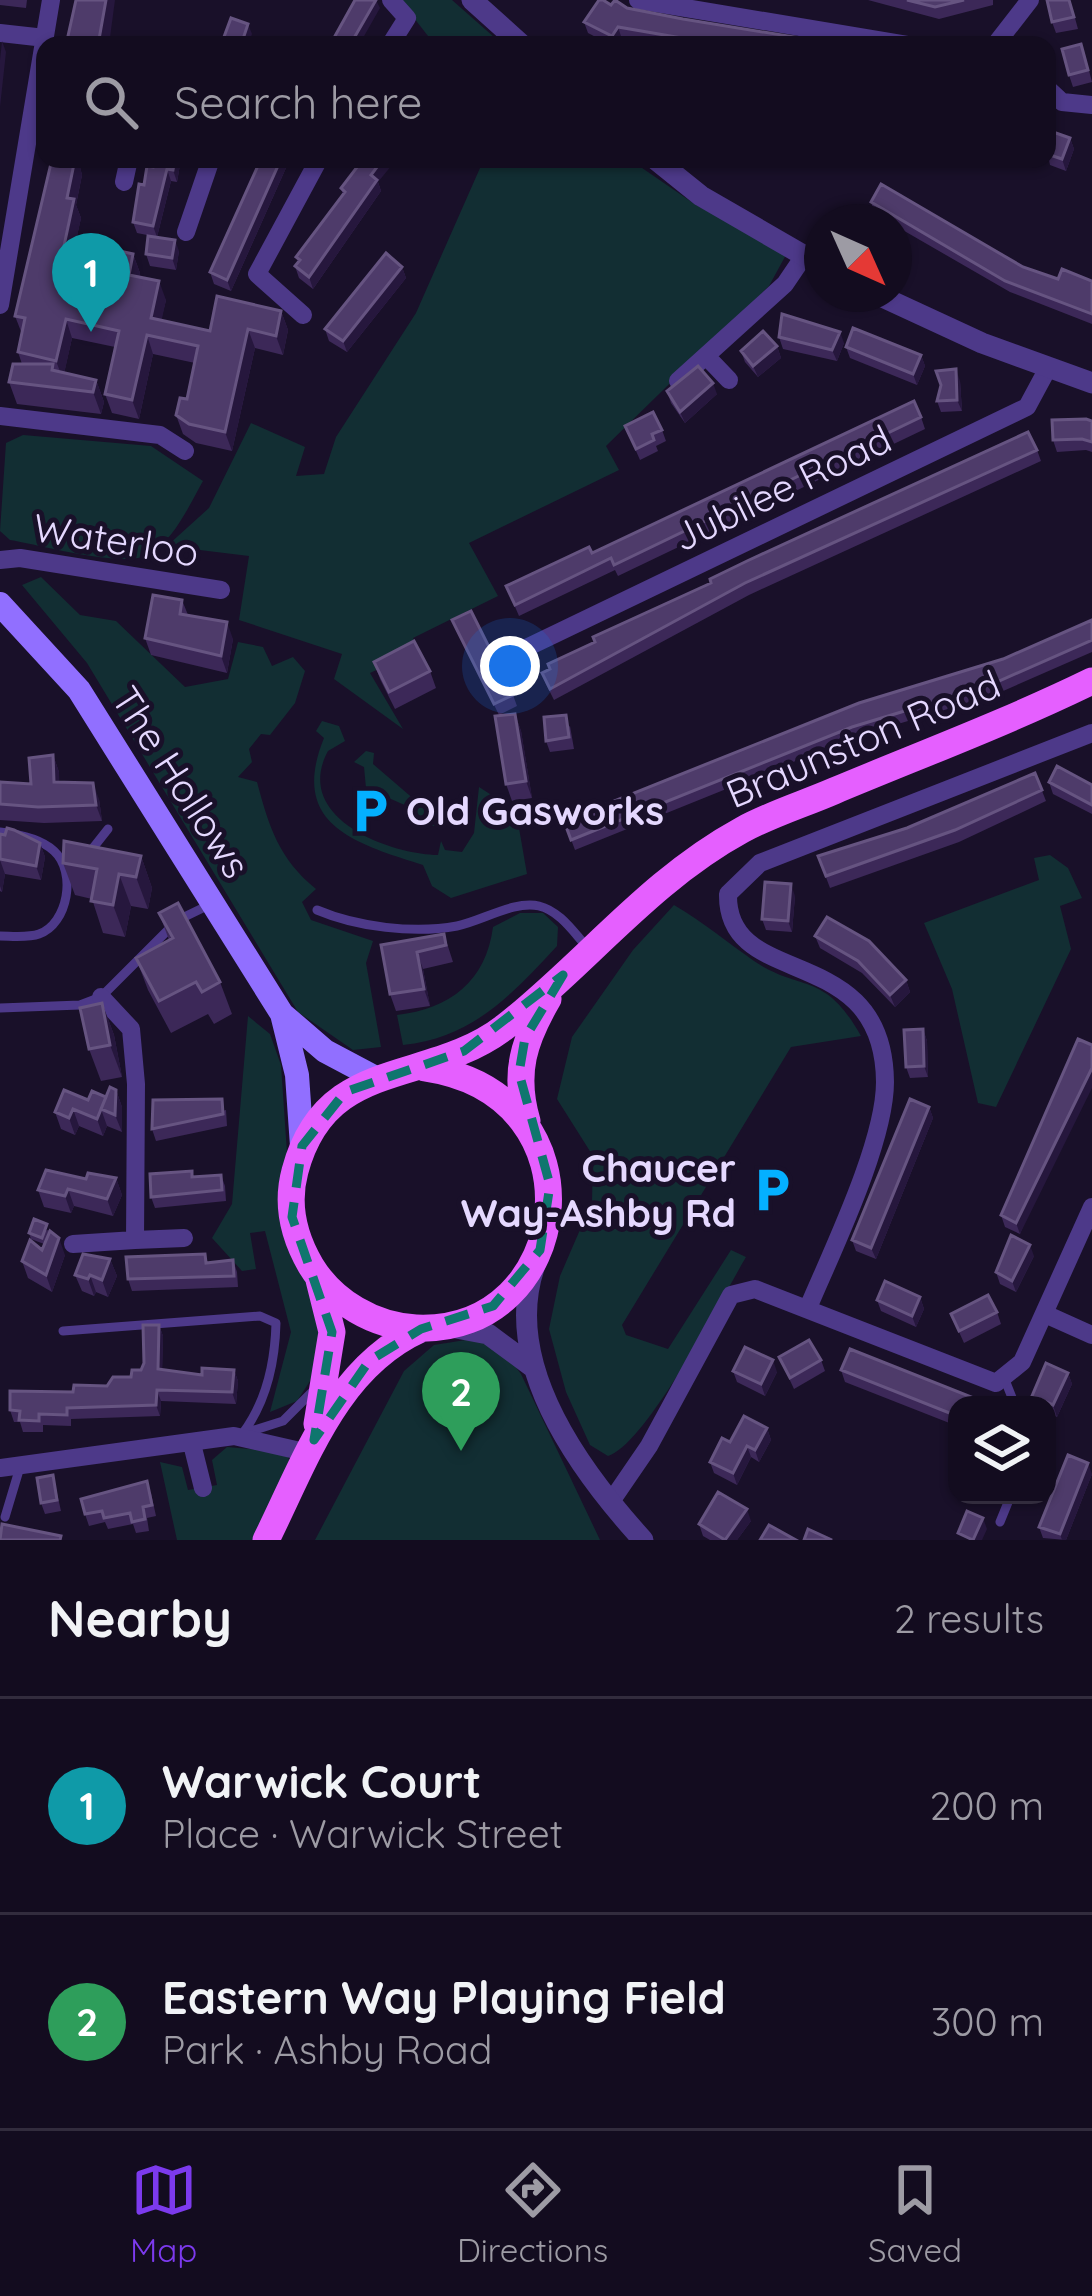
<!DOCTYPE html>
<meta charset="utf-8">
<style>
:root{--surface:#130c1f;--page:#1c1528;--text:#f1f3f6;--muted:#9d9ba4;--line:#322c3d;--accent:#7c3aed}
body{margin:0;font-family:Quicksand,sans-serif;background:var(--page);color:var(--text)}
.controls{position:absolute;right:36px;bottom:36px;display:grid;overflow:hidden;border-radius:24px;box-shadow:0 3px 9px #0004}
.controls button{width:108px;height:108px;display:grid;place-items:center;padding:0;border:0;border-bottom:3px solid var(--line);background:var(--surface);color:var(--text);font:60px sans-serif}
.compass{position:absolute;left:804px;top:204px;width:108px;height:108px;border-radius:50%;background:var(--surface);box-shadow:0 3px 9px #0004;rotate:135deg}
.you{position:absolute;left:510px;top:666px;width:42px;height:42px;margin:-30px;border:9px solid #fff;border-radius:50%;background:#1a73e8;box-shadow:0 0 0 18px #1a73e833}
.badge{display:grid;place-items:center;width:78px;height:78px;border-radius:50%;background:var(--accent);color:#fff;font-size:39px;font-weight:700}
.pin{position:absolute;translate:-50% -99px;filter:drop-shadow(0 3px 6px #0008)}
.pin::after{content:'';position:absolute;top:63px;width:42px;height:36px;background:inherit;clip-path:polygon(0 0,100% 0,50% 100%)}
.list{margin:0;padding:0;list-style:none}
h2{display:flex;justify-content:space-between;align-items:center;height:156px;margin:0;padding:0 48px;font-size:51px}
h2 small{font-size:39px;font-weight:400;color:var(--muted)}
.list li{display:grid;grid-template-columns:78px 1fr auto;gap:36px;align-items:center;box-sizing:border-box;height:216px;padding:0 48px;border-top:3px solid var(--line)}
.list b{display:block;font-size:45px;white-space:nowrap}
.list p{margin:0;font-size:39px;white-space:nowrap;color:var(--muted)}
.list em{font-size:39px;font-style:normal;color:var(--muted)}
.icon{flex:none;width:66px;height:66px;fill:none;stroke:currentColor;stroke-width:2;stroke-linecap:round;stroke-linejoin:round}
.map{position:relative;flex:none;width:1092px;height:1540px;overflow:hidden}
.search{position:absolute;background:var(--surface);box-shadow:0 3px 9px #0004;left:36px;right:36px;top:36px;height:132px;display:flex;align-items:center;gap:30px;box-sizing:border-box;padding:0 42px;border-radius:24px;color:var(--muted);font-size:45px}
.sheet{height:588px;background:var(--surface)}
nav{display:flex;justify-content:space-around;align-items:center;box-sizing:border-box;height:168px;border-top:3px solid var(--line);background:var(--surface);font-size:33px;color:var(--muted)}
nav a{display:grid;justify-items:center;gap:6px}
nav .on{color:var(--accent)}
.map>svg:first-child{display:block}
.green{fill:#122e33}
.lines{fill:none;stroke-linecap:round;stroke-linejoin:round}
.service{stroke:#4d3989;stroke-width:9}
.minor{stroke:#4d3989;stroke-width:18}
.tertiary{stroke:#4d3989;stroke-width:21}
.secondary{stroke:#916fff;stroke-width:24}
.primary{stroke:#e55fff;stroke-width:27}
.wall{fill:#3c2858}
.shaded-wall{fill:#26173d}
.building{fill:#4e3b6a;stroke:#665481;stroke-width:3}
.marked{fill:none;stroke:#0f766e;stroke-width:9;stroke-dasharray:24 15;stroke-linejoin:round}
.labels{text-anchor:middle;stroke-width:10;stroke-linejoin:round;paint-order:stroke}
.street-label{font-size:39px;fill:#e5d8ff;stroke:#191029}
.poi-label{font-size:39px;font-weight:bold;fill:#e5d8ff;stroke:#191029;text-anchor:start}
</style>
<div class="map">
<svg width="1092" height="1540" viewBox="0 0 1092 1540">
<rect width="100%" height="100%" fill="#191029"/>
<!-- green -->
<path class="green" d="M400,0H452L503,45H435Z
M484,159H629L696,205L787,253L769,286L606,446L619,470L469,543L498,596L413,638L419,650L370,673L403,729L334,679L342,654L239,620L249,556L167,546L209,508L251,423L305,447L296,476L324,474L336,437L416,313Z
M23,435L151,446L203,481C190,504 173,542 148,555C121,568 41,545 10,540L0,531L6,443Z
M41,577L80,615L116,621L185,687L228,679L238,642L263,647L272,666L293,657L305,671L295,703L270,735L261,734L249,749L252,762L238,777L257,782C269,827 279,859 316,889L302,902L311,920L373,941L366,963L381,1047L353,1050L298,1012L87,663L22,585Z
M322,721L339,726L345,741L328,751C292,818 389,854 438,855L441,841L445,850L462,852L474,833L479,787L516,811L527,874L451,898L432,886L423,865C353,843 289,824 324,738L316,731Z
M366,751L374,753L373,764L430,813L438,805L443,810L438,826H417L411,821L416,810L366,788L364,767L354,762Z
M1050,855L1068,868L1082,898L1060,906L1071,949L996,1107L978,1103L952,989L924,923L1039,880L1034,858Z
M674,905C703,922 727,942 754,961C801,993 824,970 861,1036L791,1047L622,1325L626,1335L668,1349L731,1250L746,1257C722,1298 646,1445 608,1456L590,1445L566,1392L549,1329L560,1276L592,1202L593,1156L557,1099L572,1037L633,950Z
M520,913H543L558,927L557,946C512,995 472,1038 403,1045L397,1015C450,1009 486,981 493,927Z
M248,1016L270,1034L281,1065L287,1153L281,1192L324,1319L312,1378L297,1401L270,1412L291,1332L265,1231L250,1233L256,1269L242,1271L212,1238L232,1204Z
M472,1339L503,1350L521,1374L600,1540H315L404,1371L434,1345Z
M227,1447L284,1452L291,1462L258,1540H177L160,1462L182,1467L188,1490L217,1485L212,1460Z"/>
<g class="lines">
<!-- service -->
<path class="service" d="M0,832C18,834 40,838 54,851C77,872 68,924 39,934C28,938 11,936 0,936
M89,853L108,829
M317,910C357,927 414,934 457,926C482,921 515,900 539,906C560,911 574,933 588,948
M0,1008L80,1005L101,997L178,920L211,904
M63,1331L260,1316L276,1323C275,1362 266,1402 243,1433
M1005,1380L1015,1405
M245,1433L283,1421L315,1389
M5,1517L20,1467
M1000,1522L1011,1495"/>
<!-- minor -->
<path class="minor" d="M638,0L907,45
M0,33L45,38
M390,45L407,18L391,0
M995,45L1030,0
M1047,88L1062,102L1092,105
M124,182L129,159
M186,232L211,159
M0,305L51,0
M303,315L257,274L319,159
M707,357L729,380
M678,381L785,284L804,256
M0,416L160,435L185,451
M0,560L20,558L221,590
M526,648L1027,407L1048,368
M135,1240L184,1238
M73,1244L135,1240L136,1084L131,1029L101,997
M808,1308C833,1249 885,1142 885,1082C884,939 726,992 728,894L760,863L1092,733
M1045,1314L1092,1335
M192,1444L203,1488
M0,1468L234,1436L309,1453
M610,1503L649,1446L731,1295L755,1289L996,1383L1022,1362L1092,1207"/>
<!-- tertiary -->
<path class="tertiary" d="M472,0L522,45
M655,159L701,196L822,266
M876,294L982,343L1092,383
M534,1268C502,1365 580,1471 643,1540
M451,1327L488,1334L534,1368"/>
<!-- secondary -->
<path class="secondary" d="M0,604L79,690L282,1014L297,1075L302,1146
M282,1014L325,1051L374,1077"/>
<!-- primary -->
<path class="primary" d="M425,1068C607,1095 574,1335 416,1328C374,1326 333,1302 311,1266C294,1237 286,1204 295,1171C326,1054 428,1087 506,1026C587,962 650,880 742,830C771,814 804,804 834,791C920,755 1008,722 1092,681
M527,1121C513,1073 524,1040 548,999
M317,1424L332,1332L319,1280
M266,1540C305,1462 336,1367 421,1329"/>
</g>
<!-- wall -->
<path class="wall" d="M0,0H27L26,8L0,5Z
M868,0H993V5L939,19Z
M1070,0L1078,29L1056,33L1052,22Z
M611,5L683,19L843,45H660L622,39L618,45H611L588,33L584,22Z
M1085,55L1092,82L1073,87L1069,75Z
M1070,138L1074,149L1066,171L1050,165L1047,150Z
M48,159H78L82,175L76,205L81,218L68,276L89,280L133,254L140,273L139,277L166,300L161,320L210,331L281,311L288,330L283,355L255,348L232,451L196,443L183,434L176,415L187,399L195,363L153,354L139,419L112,413L105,394L115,347L72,338L64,373L96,380L104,402L101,414L17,404L9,382L22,364L18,352L22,334L15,316L50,165Z
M154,159H181L177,182L171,181L157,237L137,233L133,222Z
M261,159H290L231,291L214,284L210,272Z
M361,162L378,182L381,191L313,289L299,278L295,266L298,263L296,257L343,195L341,188Z
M871,202L1023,267L1058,279L1092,281V324L1010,292L894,225V222H889L875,214Z
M179,251L176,270L150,266L146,254Z
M402,267L406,278L347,352L329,341L325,329Z
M779,337L844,343L837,361L783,349Z
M777,346L781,358L758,377L745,362L741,351Z
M846,347L921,355L925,366L917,385L850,358Z
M960,381L962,411L941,412L937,401Z
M667,391L717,394L685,423L671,403Z
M921,417L925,429L618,576L615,570L519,616L506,586L592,553Z
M1092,421V452L1086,450L1057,452L1053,440Z
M625,426L662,430L666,441L656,446L658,451L640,460Z
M1037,450L1041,461L749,595L554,700L546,684L542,673Z
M182,600L188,615L233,639L227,673L151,655L145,638Z
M452,620L513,695L517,706L499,715Z
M1092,620V652L994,695L855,737L575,850L564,821L1003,659Z
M374,662L430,671L436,688L395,709L380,679Z
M515,714L521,731L532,798L512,801L506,784Z
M570,726L574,749L550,752L546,741Z
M53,755L59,772V782L99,799L102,821L44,823L0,820V780L1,782L31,784Z
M1035,773L1046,801L959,842L830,888L818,856L907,828Z
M1049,782L1092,785V814L1053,794Z
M0,834L40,843L45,857L41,880L5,874L2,892L0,891Z
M141,856L152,888L148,909L131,906L125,937L103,933L92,899L75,895L63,863Z
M795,896L792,932L766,930L762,919Z
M159,913L220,982L232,1014L214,1024L208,1014L171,1033L148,990L136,958L169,940Z
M444,934L453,962L423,969L430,1006L396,1011L390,994L381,945Z
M815,936L906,980L910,992L895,1007L862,973L820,948Z
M102,1003L114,1035L122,1077L101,1081L89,1049Z
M923,1029L927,1041L928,1077L910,1078L906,1067Z
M1092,1045L1020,1234L1005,1227L1001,1215Z
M116,1090L122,1107V1132L107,1126L103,1136L79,1126L75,1135L61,1129L55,1112L88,1100L106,1097Z
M929,1107L933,1118L876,1259L856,1251L852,1240Z
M226,1110L227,1126L156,1141L152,1129Z
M221,1175L225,1186L226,1201L155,1208L151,1197L194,1177Z
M116,1178L122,1195L113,1216L74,1206L71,1213L44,1207L38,1190L86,1179Z
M49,1230L44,1244L31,1239L29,1233Z
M205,1254L208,1263L233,1260L237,1272L238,1287L132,1291L128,1279Z
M65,1255L52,1292L28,1278L22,1261Z
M1034,1256L1016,1292L1000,1284L996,1272Z
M110,1259L117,1276L108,1297L96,1292L94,1296L82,1291L75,1275Z
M920,1297L924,1309L916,1327L881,1311L877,1300Z
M997,1312L1001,1324L964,1343L951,1314Z
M159,1325L163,1336L162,1370L202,1375L234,1370L238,1381L236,1404L161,1401L160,1416L71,1419V1426L43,1425V1432H23L20,1422H14L10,1410L73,1392L107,1386L131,1377L141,1370Z
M779,1357L821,1360L825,1371L794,1389Z
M841,1370L957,1405V1426L845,1382Z
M733,1371L777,1372L765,1396L737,1382Z
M1068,1373L1072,1384L1057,1417L1047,1412V1405H1035L1032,1396Z
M767,1428L771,1440L759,1462L751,1457L737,1485L714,1473L710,1462L730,1442Z
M1092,1474L1066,1540L1043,1538L1039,1527Z
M53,1475L61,1511L45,1514L41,1503Z
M151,1493L156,1516L147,1518L149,1531L136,1533L133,1524L108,1529L105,1522L89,1526L85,1514Z
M751,1521L737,1540H710L703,1536L699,1524Z"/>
<!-- shaded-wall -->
<path class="shaded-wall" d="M106,0H115L109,45H98Z
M376,0L380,8L359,45H350Z
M248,24L252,34L248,45H241Z
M618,27L622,39L618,45H615L612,36Z
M2,41L6,52L0,107V60Z
M1070,138L1074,149L1066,171L1062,159Z
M68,159H78L82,175L76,205L81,218L65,292L58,274L67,198Z
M175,159H181L177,182L173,170Z
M281,159H290L231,291L227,280Z
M383,159H397L378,182L381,191L313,289L309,277L371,175Z
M167,169L171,181L157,237L153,226Z
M175,240L179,251L176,270L172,258Z
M133,254L140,273L136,294L129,275Z
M402,267L406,278L347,352L343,341Z
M159,281L166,300L158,337L151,318Z
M281,311L288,330L283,355L276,336Z
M66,319L72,338L63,379L56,361Z
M248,329L255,348L232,451L225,432Z
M840,332L844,343L837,361L832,350Z
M147,335L153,354L139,419L132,400Z
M777,346L781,358L758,377L753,366Z
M921,355L925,366L917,385L913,374Z
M956,369L960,381L962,411L957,400Z
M96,380L104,402L101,414L93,392Z
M713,383L717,394L685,423L680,412Z
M227,622L233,639L227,673L221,656Z
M515,714L521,731L532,798L526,781Z
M53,755L59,772L60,798L54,782Z
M93,783L99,799L102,821L96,805Z
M40,843L45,857L41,880L36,866Z
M141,856L152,888L148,909L136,877Z
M0,860L5,874L2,892L0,886Z
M119,874L131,906L125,937L113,905Z
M791,884L795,896L792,932L788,921Z
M417,952L423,969L430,1006L424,989Z
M906,980L910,992L895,1007L890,995Z
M102,1003L114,1035L122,1077L110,1045Z
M923,1029L927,1041L928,1077L924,1066Z
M1092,1068V1088L1020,1234L1016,1223Z
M116,1090L122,1107V1132L115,1115Z
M929,1107L933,1118L876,1259L871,1248Z
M73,1109L79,1126L75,1135L69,1118Z
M101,1109L107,1126L103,1136L97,1119Z
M116,1178L122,1195L113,1216L107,1199Z
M68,1189L74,1206L71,1213L65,1196Z
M59,1238L65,1255L52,1292L46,1275Z
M1030,1245L1034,1256L1016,1292L1012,1281Z
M110,1259L117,1276L108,1297L102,1280Z
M90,1275L96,1292L94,1296L88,1279Z
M920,1297L924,1309L916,1327L912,1316Z
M159,1325L163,1336L162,1380L158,1369Z
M773,1360L777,1372L765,1396L761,1384Z
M234,1370L238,1381L236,1404L232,1392Z
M1068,1373L1072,1384L1057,1417L1053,1405Z
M157,1390L161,1401L160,1416L156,1405Z
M767,1428L771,1440L759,1462L755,1450Z
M747,1446L751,1457L737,1485L733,1473Z
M1088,1463L1092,1474L1066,1540H1062L1060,1534Z
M747,1509L751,1521L737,1540H725Z
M983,1518L987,1529L982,1540H974Z"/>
<!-- building -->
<path class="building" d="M76,0H106L98,45H66Z
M355,0H376L350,45H330Z
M599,0H603L611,5L615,0L627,8L683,19L843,45H722L618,27L612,36L584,22Z
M907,0H964L935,7Z
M1047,0H1069L1074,17L1052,22Z
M231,18L248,24L241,45H221Z
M1081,44L1088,70L1069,75L1062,49Z
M1053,132L1070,138L1062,159L1047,154Z
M52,159H75L67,198L74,199L58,274L89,280L97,246L133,254L129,275L159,281L151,318L210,331L217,296L281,311L276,336L248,329L225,432L189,424L176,415L180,398L187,399L198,346L147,335L132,400L105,394L119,331L66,319L56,361L18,352L25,318L15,316Z
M154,159H175L173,170L167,169L153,226L133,222L139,184L144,185L147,166L153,167Z
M261,159H281L227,280L210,272Z
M361,159H383L371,175L377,180L309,277L295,266L300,260L296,257L345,192L341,188L361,162Z
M881,184L1023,267L1058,279L1062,269L1092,281V314L1005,281L871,202Z
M148,236L175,240L172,258L146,254Z
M386,253L402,267L343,341L325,329Z
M782,314L840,332L832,350L779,337Z
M853,328L921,355L913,374L846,347Z
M763,331L777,346L753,366L741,351Z
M13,364H53L52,370L96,380L93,392L9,382Z
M698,366L713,383L680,412L667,391Z
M956,369L957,400L937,401L941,385L936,371Z
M914,401L921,417L614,565L611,558L515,605L506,586L589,547L592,553Z
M653,412L662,430L652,434L654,440L636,449L625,426Z
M1086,419L1092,421V442L1082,439L1053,440L1052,420Z
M1028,432L1037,450L745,583L550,689L542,673L550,669L548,664L595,642L593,637L711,583L710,579L747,561Z
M153,595L182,600L180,614L227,622L221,656L145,638Z
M471,611L513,695L494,704L452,620Z
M1092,620V640L990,685L852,727L571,840L564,821L859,703L1003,659Z
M414,641L430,671L389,692L374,662Z
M515,714L526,781L506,784L495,716Z
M566,715L569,737L546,741L544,717Z
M53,755L54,782L93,783L96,805L38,807L0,804V782L31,784L29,758Z
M1057,766L1092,785V805L1049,782Z
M1035,773L1042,790L955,830L826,876L818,856L907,828Z
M7,828L14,830L40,843L36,866L0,859V834L5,835Z
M64,841L141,856L136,877L119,874L113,905L91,901L97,869L63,863Z
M765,882L791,884L788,921L762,919Z
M178,903L220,982L202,992L196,982L159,1001L136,958L173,938L159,913Z
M827,917L869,941L906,980L890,995L858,961L815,936Z
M444,934L446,945L417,952L424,989L390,994L381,945Z
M102,1003L110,1045L89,1049L80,1008Z
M923,1029L924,1066L906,1067L904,1030Z
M1078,1039L1092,1045V1068L1016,1223L1001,1215Z
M110,1087L116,1090L115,1115L101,1109Z
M64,1090L88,1100L92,1091L106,1097L97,1119L73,1109L69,1118L55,1112Z
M222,1099L223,1114L152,1129L153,1100Z
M910,1099L929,1107L871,1248L852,1240Z
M46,1170L86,1179L88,1173L116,1178L107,1199L68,1189L65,1196L38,1190Z
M192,1171V1177L221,1175L222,1190L151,1197L150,1174Z
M34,1219L47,1224L42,1238L29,1233Z
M50,1231L59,1238L46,1275L22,1261L30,1240L42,1250Z
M1011,1235L1030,1245L1012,1281L996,1272Z
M83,1254L110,1259L102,1280L90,1275L88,1279L75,1275Z
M205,1254L206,1263L233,1260L234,1276L128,1279L126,1257Z
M885,1281L920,1297L912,1316L877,1300Z
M988,1295L997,1312L959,1331L951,1314Z
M143,1325H159L158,1369L202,1375V1368L234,1370L232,1392L157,1390L156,1405L67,1408V1415L39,1414V1421L19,1420L20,1411L10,1410V1391L73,1392L74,1385L107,1386L113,1377H131L132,1370H141L144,1363Z
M809,1340L821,1360L790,1378L779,1357Z
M745,1347L773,1360L761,1384L733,1371Z
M850,1349L974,1398L971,1405H957V1416L841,1370Z
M1046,1363L1068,1373L1053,1405L1032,1396Z
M744,1416L767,1428L755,1450L747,1446L733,1473L710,1462L722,1438L730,1442Z
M1068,1455L1088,1463L1060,1534L1039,1527Z
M53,1475L57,1500L41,1503L37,1478Z
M147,1481L152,1505L143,1507L145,1519L132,1522L130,1513L104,1518L102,1511L85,1514L81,1499Z
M718,1492L747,1509L725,1540L699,1524Z
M967,1511L983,1518L973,1540L958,1533Z
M2,1524L61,1536L60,1540H0Z
M769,1525L796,1540H760Z
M808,1529L832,1540H804Z"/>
<!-- marked area -->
<path class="marked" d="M563,975L525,1038L519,1073L550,1185L540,1250L493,1306L421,1329L369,1361L314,1440L332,1332L292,1217L302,1146L345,1092L464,1051Z"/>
<!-- icons -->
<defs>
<symbol id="parking-bare" viewBox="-9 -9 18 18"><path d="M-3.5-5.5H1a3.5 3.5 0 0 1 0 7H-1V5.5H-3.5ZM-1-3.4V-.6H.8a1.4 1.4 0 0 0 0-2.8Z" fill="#04b0ff" stroke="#191029" stroke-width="2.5" paint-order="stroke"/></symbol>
</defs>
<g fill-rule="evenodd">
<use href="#parking-bare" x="337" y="778" width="66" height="66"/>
<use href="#parking-bare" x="739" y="1157" width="66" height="66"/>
</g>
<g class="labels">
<!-- street labels -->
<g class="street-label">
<text transform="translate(782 488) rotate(-26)" y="14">Jubilee Road</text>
<text transform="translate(116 540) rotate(9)" y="14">Waterloo</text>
<text transform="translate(863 739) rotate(-23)" y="14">Braunston Road</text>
<text transform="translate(181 782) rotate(57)" y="14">The Hollows</text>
</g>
<!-- poi labels -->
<g class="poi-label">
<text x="406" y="825">Old Gasworks</text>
<text x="736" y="1182" text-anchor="end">Chaucer<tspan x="736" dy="45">Way-Ashby Rd</tspan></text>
</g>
</g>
</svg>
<div class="controls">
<button><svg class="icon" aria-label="layers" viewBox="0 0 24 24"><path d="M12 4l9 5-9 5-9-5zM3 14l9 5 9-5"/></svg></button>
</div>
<svg class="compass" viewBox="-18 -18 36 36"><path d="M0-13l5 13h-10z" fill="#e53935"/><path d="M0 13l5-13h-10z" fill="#9d9ba4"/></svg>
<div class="you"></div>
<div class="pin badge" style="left:91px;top:332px;background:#0f9aa8">1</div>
<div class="pin badge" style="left:461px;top:1451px;background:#2e9e5b">2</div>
<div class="search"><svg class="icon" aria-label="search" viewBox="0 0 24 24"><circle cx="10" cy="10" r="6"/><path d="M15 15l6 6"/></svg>Search here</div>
</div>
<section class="sheet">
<h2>Nearby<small>2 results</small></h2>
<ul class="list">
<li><span class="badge" style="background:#0f9aa8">1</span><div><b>Warwick Court</b><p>Place · Warwick Street</p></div><em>200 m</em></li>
<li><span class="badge" style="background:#2e9e5b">2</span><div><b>Eastern Way Playing Field</b><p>Park · Ashby Road</p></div><em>300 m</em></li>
</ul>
</section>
<nav>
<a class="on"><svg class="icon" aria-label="map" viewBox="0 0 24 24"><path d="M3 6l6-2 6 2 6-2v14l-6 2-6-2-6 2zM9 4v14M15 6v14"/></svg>Map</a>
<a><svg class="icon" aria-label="directions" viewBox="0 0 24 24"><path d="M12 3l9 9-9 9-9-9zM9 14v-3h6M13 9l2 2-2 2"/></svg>Directions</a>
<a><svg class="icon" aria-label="saved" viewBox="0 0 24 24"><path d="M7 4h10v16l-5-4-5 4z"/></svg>Saved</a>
</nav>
